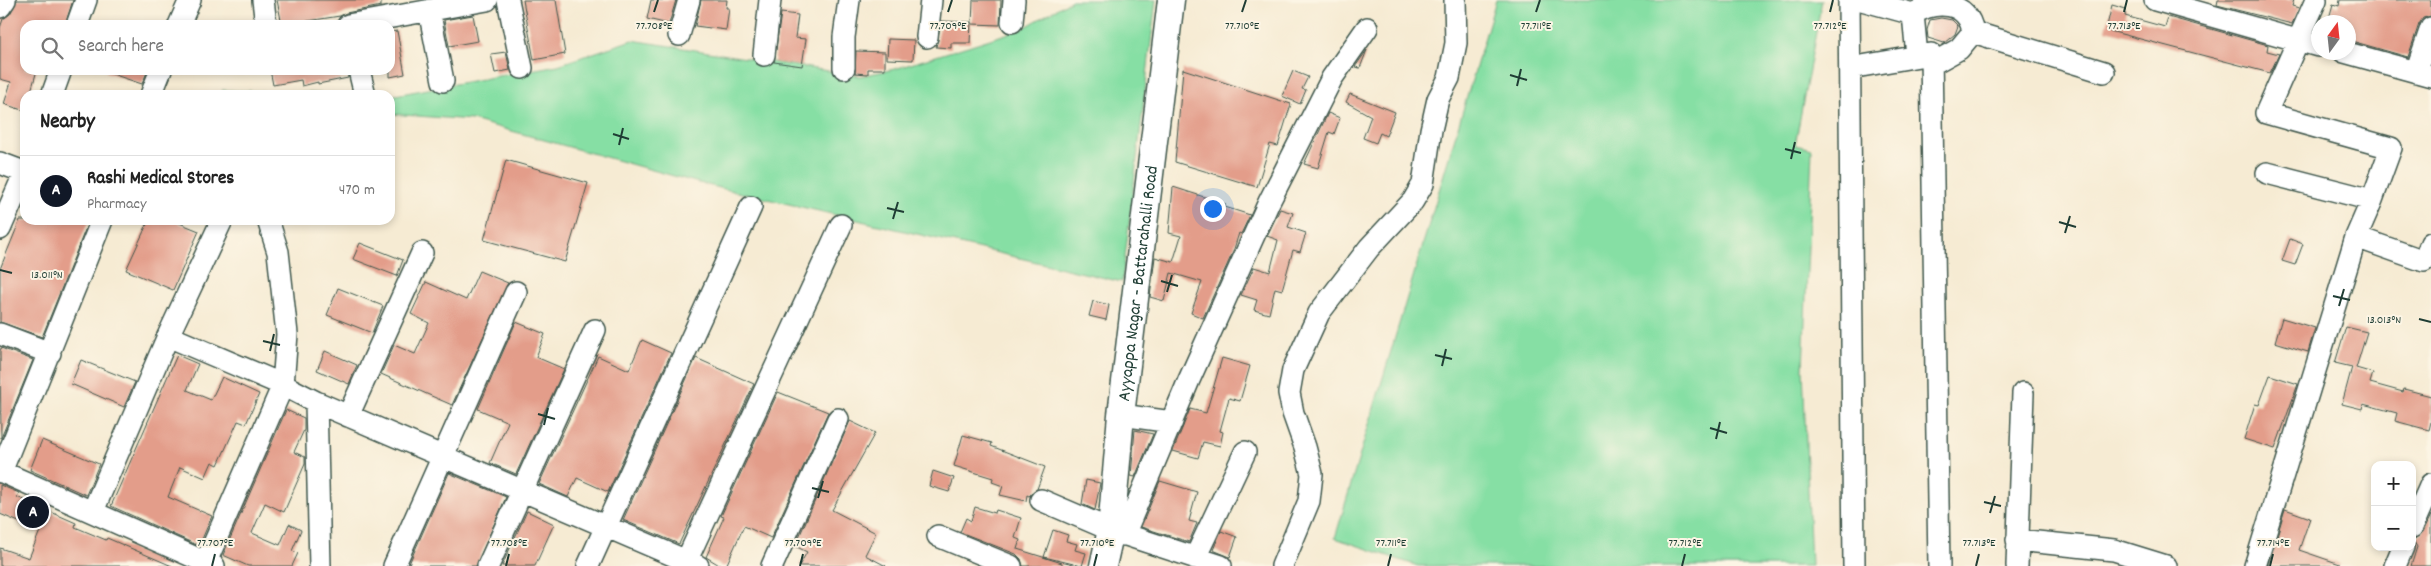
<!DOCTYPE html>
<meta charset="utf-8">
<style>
:root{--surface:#fff;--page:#f6f6f6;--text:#222;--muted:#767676;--line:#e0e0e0;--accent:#111827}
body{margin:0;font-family:Dekko,sans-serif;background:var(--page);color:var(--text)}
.controls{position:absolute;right:15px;bottom:15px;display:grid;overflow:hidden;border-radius:10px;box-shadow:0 2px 8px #0003}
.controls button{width:45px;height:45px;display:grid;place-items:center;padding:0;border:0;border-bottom:1px solid var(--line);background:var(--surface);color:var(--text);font:25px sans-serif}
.compass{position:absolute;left:2311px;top:15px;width:45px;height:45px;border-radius:50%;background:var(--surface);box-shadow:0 2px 8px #0003;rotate:15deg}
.you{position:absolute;left:1212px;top:208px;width:18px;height:18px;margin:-12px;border:4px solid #fff;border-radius:50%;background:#1a73e8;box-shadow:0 0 0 8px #1a73e833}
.badge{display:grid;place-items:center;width:32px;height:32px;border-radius:50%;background:var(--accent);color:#fff;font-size:16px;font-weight:700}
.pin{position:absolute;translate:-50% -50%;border:2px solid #fff;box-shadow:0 1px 5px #0006}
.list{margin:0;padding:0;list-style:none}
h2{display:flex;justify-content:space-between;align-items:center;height:65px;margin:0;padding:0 20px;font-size:21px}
h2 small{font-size:16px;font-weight:400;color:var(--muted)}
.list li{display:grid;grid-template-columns:32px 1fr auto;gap:15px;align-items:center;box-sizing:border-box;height:70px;padding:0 20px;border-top:1px solid var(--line)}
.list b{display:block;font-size:19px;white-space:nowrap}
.list p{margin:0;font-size:16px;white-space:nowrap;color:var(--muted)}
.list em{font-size:16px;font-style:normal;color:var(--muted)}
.icon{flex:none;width:28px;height:28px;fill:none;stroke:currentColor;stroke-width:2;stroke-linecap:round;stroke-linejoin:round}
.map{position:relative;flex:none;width:2431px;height:566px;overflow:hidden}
.search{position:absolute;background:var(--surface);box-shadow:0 2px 8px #0003;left:20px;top:20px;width:375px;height:55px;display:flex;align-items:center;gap:12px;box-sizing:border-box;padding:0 18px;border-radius:15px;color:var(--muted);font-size:19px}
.panel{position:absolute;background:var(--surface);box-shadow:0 2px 8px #0003;left:20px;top:90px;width:375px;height:135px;border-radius:15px}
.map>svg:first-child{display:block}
.green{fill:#86dfa4;stroke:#528e6c}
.building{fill:#e39d8a}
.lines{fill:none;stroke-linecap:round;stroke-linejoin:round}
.minor-casing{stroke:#3f574c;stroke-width:24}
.major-casing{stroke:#3f574c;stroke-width:29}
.minor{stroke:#fff;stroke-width:21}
.major{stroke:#fff;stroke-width:26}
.ticks{fill:none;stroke:#1f3d34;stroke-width:2}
.labels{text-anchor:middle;stroke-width:4;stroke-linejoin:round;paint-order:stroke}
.street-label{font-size:18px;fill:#1f3d34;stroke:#fcf5e5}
.ticks-label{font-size:12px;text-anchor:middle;fill:#1f3d34;stroke:#fcf5e5;stroke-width:4;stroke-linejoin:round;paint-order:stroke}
</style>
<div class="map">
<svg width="2431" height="566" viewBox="0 0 2431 566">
<rect width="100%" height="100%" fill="#fcf5e5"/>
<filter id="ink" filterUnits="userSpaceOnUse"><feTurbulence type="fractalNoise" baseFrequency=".02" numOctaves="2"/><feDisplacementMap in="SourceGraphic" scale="10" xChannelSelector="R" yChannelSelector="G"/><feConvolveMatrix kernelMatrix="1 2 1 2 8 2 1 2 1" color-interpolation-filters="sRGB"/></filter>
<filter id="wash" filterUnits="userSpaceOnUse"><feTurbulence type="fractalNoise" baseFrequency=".0096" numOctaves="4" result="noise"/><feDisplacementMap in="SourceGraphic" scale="20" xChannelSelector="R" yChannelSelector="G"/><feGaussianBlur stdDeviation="1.12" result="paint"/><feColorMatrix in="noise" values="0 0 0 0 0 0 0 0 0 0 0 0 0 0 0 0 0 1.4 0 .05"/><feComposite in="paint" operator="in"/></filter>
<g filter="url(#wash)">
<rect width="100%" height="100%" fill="#f6ebd3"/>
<!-- green -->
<path class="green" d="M1072,0H1156L1122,282L699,183L472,120L390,114V96L558,65L632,40L860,76L895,69L1022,29Z
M1496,0H1822L1795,145L1812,149L1803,369L1811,566H1418L1335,538Z
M222,90L366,95H225Z"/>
<g id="blocks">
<!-- building -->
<path class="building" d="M17,0H73L65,25H25V70H37L30,95H25V111L4,104L11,82L0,79V28L3,19L10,14Z
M277,0H381V6L346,13L340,16L282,25Z
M523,0H556L565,54L534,60Z
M651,0H676L669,24L647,19Z
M701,0H727L726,8H729L726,30L695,26Z
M973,0H1001L1000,25L972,24Z
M2218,0H2294L2292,6L2299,8L2292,24L2217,5Z
M2340,0H2431V16L2423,18L2419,24L2408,57L2348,40V22H2328L2333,4L2339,6Z
M2112,5L2126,9L2125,16L2165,27L2168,17L2268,45L2267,51L2279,54L2270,73L2106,30Z
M781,13L798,15L795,38L806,39L802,66L774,62Z
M473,15L478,41L449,46L444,20Z
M1941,18L1952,20L1958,26L1955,34L1944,43L1928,38L1927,30L1930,20Z
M941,21L971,22L970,43H951V48L936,47Z
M397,31L405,74L390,77V32Z
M888,39L914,40L913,60L887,59Z
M1367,50L1360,68L1355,67Z
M856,51L885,52V69H868V74L855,73Z
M506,52L510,70L495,73L491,54Z
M1183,69L1291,104L1278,146L1270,144L1257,187L1175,162Z
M107,70H148L142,84L106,72Z
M270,70H347L348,78L318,84V82L302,86L301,80L273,85Z
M1293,71L1308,77L1302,89L1306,90L1300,104L1282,96Z
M1350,94L1395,112L1386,136L1380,133L1376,143L1363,138L1371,116L1346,102Z
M1328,113L1340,118L1334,134L1329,132L1318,168L1304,164Z
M506,160L588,183L565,262L484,240Z
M1173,187L1226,204L1225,207L1250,215L1241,234L1239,233L1233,252L1203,318L1191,313L1202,282L1171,273L1164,301L1150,297L1155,257L1173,262L1181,236L1169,233Z
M1280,209L1293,213L1288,227L1306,233L1300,252L1293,250L1282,290L1275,288L1269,314L1254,310L1257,300L1241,295L1254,267L1270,272L1278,240L1267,236Z
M20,220H89L42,337L0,322V269Z
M149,220H172L199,231L173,290L126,270Z
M2290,239L2303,244L2295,265L2282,261Z
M360,243L403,260L397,276L353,259Z
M479,271L508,283L452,405L381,374L394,345L415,354L429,323L411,314L426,282L466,300Z
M338,288L383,306L372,333L327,315Z
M1093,301L1109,305L1106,320L1089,316Z
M2282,318L2315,328L2308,352L2275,342Z
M516,322L545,334L536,357L564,369L516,474L490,463L508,422L478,409Z
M2346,327L2367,332L2356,368L2373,373L2370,383L2403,392L2404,389L2431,396V422L2429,430L2395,421L2397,413L2363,404L2362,409L2342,404L2352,367L2335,363Z
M642,340L671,353L608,492L577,478L568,497L539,484L598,356L629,370Z
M1,348L33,360L1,438L0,351Z
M325,351L357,365L349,384L317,370Z
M177,355L198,364L187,390L211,400L222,377L259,394L246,424L238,421L218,465L212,462L205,478L180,467L168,497L212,516L199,546L111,506Z
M696,358L754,384L679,544L623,520Z
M1222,358L1250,366L1240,401L1229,398L1220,431L1223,432L1220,446L1203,442L1198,458L1173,451L1190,409L1206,413Z
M81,360L135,382L124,407L71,384Z
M2270,375L2298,384L2275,449L2244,439L2255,404L2259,405Z
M778,392L828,412L771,538L744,526L726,566H721L706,557L724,517L721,516Z
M286,410L304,418V430L294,452L305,457V464L284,512L265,503L252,533L280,545L289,524L301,530L292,551L298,553L292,566H248L223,555Z
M850,421L875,433L832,510L876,533L865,555L886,566H799L807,552L795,546Z
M1135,430L1153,434L1135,477L1131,476Z
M963,435L992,443L991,446L1045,467L1037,489L1029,496L1027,495L1026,501L1000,495L1003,486L992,482L993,478L954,466Z
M42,440L99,464L86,495L30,470Z
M933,471L954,478L949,492L929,486Z
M449,473L506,497L476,566H408Z
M1086,480L1100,483L1095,510L1082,504Z
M1160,481L1197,492L1189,521L1197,523L1189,542L1141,527Z
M0,485L19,493L17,497L76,523L75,527L106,540L107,538L172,566H0V548L29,558L40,531L0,514Z
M975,507L995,513L996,510L1021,518L1015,538L1020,540L1017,549L1062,563V566H1023L1021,559L1016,554L960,532L966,518L971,521Z
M2285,509L2310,518L2299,550L2340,564L2339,566H2268Z
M527,511L554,524L535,566H502Z
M2431,515V566H2411L2417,547L2413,540L2423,532Z
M1053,530L1068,535L1066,541L1077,544L1075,550L1086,553L1082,566L1044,557Z
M1221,531L1237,537L1230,557L1213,550Z"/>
</g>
</g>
<g filter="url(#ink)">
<use href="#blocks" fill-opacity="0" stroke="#3f574c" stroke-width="1"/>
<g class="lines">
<defs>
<path id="minor" d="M263,0L266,25
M508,0L522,68
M1849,0L1854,566
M1862,0L1913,14L1917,56
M2155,0L2318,46
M2316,0L2266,113L2391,148L2372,200
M0,7L5,0
M429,10L443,81
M1913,14C1935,0 1968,0 1973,32
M1012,22L1014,0
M77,25L86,0
M179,25L190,0
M348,25L487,0
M679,35L689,0
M927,37L931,0
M2344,52L2431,76
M764,55L770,0
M1932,64L1959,49L1973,32L2104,72
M844,68V37L849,0
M1850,68L1931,54L1939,566
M359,70L365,95
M2416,72L2431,28
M52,95L61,70
M151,95L161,70
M0,163L24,172L25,170
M268,220L278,252L287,334L283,385L316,402L698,566
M0,229L25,172
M2356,237L2424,261L2431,243
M0,334L50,353
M168,336L222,220
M316,402L320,566
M1121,415L1172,422
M348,416L422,253
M0,471L214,566
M1,472L102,220
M1041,500L1111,530L1221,566
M93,511L168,336L283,385L206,562
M2412,527L2431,484
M1124,535L1189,380L1269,202L1332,78L1367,28
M938,536L1011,566
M2017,540L2114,550L2166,566
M1195,558L1245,452
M394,566L516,292
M488,566L595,330
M588,566L751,207
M684,566L841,225
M772,566L838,419
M1282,566L1309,501L1312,474L1305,447L1293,413L1289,393L1293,370L1319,313L1369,248L1413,201L1423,184L1431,130L1438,99L1449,78L1456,43L1455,0
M2017,566L2023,393
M2255,566L2356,237L2372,200L2267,173
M2395,566L2403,547"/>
<g id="major">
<path id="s1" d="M1103,566L1111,530L1121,415L1171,0"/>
</g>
</defs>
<!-- minor casing -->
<use href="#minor" class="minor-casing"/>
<!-- major casing -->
<use href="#major" class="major-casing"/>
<!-- minor -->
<use href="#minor" class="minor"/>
<!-- major -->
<use href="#major" class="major"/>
</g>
</g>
<!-- ticks -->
<path class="ticks" d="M654,12L658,0M948,12L952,0M1242,12L1246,0M1536,12L1540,0M1830,12L1833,0M2124,12L2127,0M1510,75L1527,80M1517,86L1521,69M613,134L629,139M619,145L623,128M1785,149L1801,153M1791,159L1795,142M887,208L904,212M893,219L898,202M2059,222L2076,227M2065,233L2070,216M0,270L12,273M1161,281L1178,286M1167,292L1172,275M2333,296L2350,300M2339,306L2344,289M2419,319L2431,322M263,341L280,345M270,351L274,334M1435,355L1452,359M1442,366L1446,349M538,414L555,419M544,425L548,408M1710,428L1727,433M1716,439L1720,422M812,488L829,492M818,498L823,481M1984,502L2001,506M1990,513L1995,496M212,566L215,554M506,566L509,554M800,566L803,554M1094,566L1097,554M1388,566L1391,554M1682,566L1685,554M1976,566L1979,554M2270,566L2273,554"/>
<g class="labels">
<!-- street labels -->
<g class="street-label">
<text dy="6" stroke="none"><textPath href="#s1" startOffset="285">Ayyappa Nagar - Battarahalli Road</textPath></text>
</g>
</g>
<g class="ticks-label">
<text x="654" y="29">77.708°E</text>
<text x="948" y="29">77.709°E</text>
<text x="1242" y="29">77.710°E</text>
<text x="1536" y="29">77.711°E</text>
<text x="1830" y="29">77.712°E</text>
<text x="2124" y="29">77.713°E</text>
<text x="47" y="278">13.011°N</text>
<text x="2384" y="323">13.013°N</text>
<text x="215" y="546">77.707°E</text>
<text x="509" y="546">77.708°E</text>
<text x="803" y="546">77.709°E</text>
<text x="1097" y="546">77.710°E</text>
<text x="1391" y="546">77.711°E</text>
<text x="1685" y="546">77.712°E</text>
<text x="1979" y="546">77.713°E</text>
<text x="2273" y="546">77.714°E</text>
</g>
</svg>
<div class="controls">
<button>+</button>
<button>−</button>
</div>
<svg class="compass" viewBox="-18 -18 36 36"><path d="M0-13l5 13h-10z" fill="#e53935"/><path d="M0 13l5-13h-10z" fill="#767676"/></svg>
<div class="you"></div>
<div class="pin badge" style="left:33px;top:512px">A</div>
<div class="search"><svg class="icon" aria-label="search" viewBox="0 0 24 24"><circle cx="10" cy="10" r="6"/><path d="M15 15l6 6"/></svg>Search here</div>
<section class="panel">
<h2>Nearby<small></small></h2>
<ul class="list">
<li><span class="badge">A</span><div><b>Rashi Medical Stores</b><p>Pharmacy</p></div><em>470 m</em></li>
</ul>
</section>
</div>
